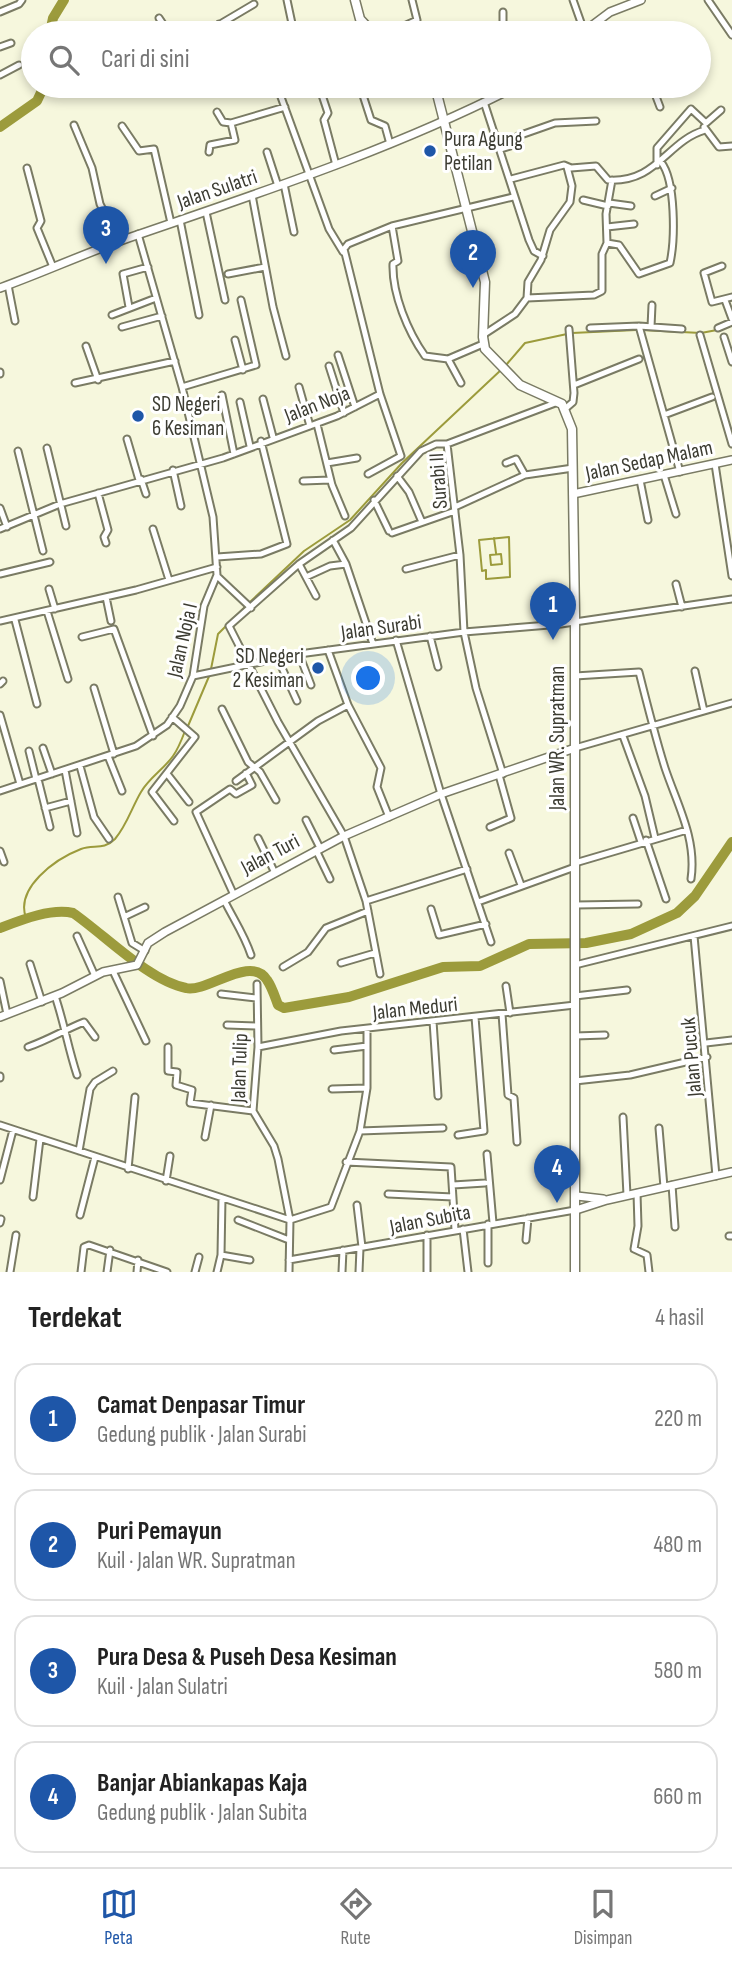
<!DOCTYPE html>
<html lang="id">
<meta charset="utf-8">
<style>
:root{--surface:#fff;--page:#f2f2f2;--text:#222;--muted:#767676;--line:#e0e0e0;--accent:#1e56a8}
body{margin:0;font-family:"Sofia Sans Condensed",sans-serif;background:var(--page);color:var(--text)}
.you{position:absolute;left:369px;top:679px;width:24px;height:24px;margin:-18px;border:5px solid #fff;border-radius:50%;background:#1a73e8;box-shadow:0 0 0 10px #1a73e833}
.badge{display:grid;place-items:center;width:46px;height:46px;border-radius:50%;background:var(--accent);color:#fff;font-size:23px;font-weight:700}
.pin{position:absolute;translate:-50% -58px;filter:drop-shadow(0 2px 4px #0008)}
.pin::after{content:'';position:absolute;top:37px;width:24px;height:21px;background:inherit;clip-path:polygon(0 0,100% 0,50% 100%)}
.list{margin:0;padding:0;list-style:none}
h2{display:flex;justify-content:space-between;align-items:center;height:91px;margin:0;padding:0 28px;font-size:30px}
h2 small{font-size:23px;font-weight:400;color:var(--muted)}
.list li{display:grid;grid-template-columns:46px 1fr auto;gap:21px;align-items:center;box-sizing:border-box;height:112px;margin:0 14px 14px;padding:0 14px;border:2px solid var(--line);border-radius:21px}
.list b{display:block;font-size:26px;white-space:nowrap}
.list p{margin:0;font-size:23px;white-space:nowrap;color:var(--muted)}
.list em{font-size:23px;font-style:normal;color:var(--muted)}
.icon{flex:none;width:38px;height:38px;fill:none;stroke:currentColor;stroke-width:2;stroke-linecap:round;stroke-linejoin:round}
.map{position:relative;flex:none;width:732px;height:1272px;overflow:hidden}
.search{position:absolute;background:var(--surface);box-shadow:0 4px 10px #0003;left:21px;right:21px;top:21px;height:77px;display:flex;align-items:center;gap:18px;box-sizing:border-box;padding:0 24px;border-radius:38px;color:var(--muted);font-size:26px}
.sheet{height:595px;background:var(--surface)}
nav{display:flex;justify-content:space-around;align-items:center;box-sizing:border-box;height:98px;border-top:2px solid var(--line);background:var(--surface);font-size:19px;color:var(--muted)}
nav a{display:grid;justify-items:center;gap:4px}
nav .on{color:var(--accent)}
.map>svg:first-child{display:block}
.lines{fill:none;stroke-linecap:round;stroke-linejoin:round}
.stream{stroke:#9c9b3c;stroke-width:2}
.river{stroke:#9c9b3c;stroke-width:10}
.street-casing{stroke:#7a7b64;stroke-width:9}
.secondary-casing{stroke:#7a7b64;stroke-width:10}
.primary-casing{stroke:#7a7b64;stroke-width:11}
.street{stroke:#fff;stroke-width:5}
.secondary{stroke:#fff;stroke-width:7}
.primary{stroke:#fff;stroke-width:8}
.poi-dot{fill:#1e56a8;stroke:#fff;stroke-width:2.5}
.labels{text-anchor:middle;stroke-width:6;stroke-linejoin:round;paint-order:stroke}
.poi-label{font-size:21px;fill:#3c3c32;stroke:#fff;text-anchor:start}
.street-label{font-size:21px;fill:#3c3c32;stroke:#fff}
</style>
<div class="map">
<svg width="732" height="1272" viewBox="0 0 732 1272">
<rect width="100%" height="100%" fill="#f6f7dd"/>
<g class="lines">
<!-- stream -->
<path class="stream" d="M642,330L701,333L717,330
M572,333L636,330
M506,365L525,343L567,334
M509,537L510,577L486,579V570L482,571L479,540Z
M494,538L496,553
M501,554L502,564L491,565L490,555Z
M250,602L304,551L350,520L402,463L502,369
M188,726L210,674L218,634L246,606
M26,918C15,888 55,859 81,849C94,844 103,851 115,839C127,825 132,807 141,792C149,778 164,769 173,756C178,749 182,739 185,731"/>
<!-- river -->
<path class="river" d="M50,33L53,18L64,0
M0,127L37,101L44,86
M0,928C21,920 51,908 73,913C105,935 149,981 186,988C207,993 251,954 267,980C272,987 275,997 278,1005L284,1008L349,997L443,967L480,966L529,944L586,943L631,934L677,913L695,896L732,842"/>
<defs>
<path id="street" d="M287,0L294,33
M573,0L584,31
M708,0L732,35
M0,12L19,4L22,0
M159,18L169,33
M219,24L225,33
M205,33L254,4
M404,33L406,25L417,20L412,0
M503,33V12
M0,47L11,43
M699,69L702,67
M0,75L19,65
M277,86L329,229L343,252
M319,86L328,113L324,120L336,165
M360,86L371,120L385,126L390,144
M614,86L617,90L659,86
M652,86L660,107
M484,102L529,240L534,251L543,256
M217,112L223,122L231,123L285,107
M706,123L721,110
M74,125L92,168L100,204L119,241
M122,126L139,151L154,149L171,223
M704,127L719,147L732,146
M501,149L519,143L518,136L555,123L596,121
M209,152L210,145L235,140L231,123
M267,152L278,186
M657,165V148L691,109L706,123
M27,168L41,221L37,228L53,267
M511,179L564,165L571,168L596,166L608,180C657,183 667,141 705,130
M284,184L294,232
M252,195L273,307L286,356
M655,196L672,188
M583,200L608,206
M609,203L631,206
M206,212L225,300
M180,220L199,315
M392,226L398,261L393,264C392,294 408,332 425,356L448,359L483,344
M607,227L634,224
M607,243L619,245L639,274L670,263C675,240 676,181 661,162
M722,266L704,273L712,302L732,297
M228,274L265,267
M8,285L15,321
M527,298L594,295L602,291V254L607,243L606,214L612,180
M725,300L732,319
M129,307L123,274L148,267
M112,315L156,298
M639,326L680,472
M122,327L162,316
M651,327L652,305
M590,328L639,326L682,329
M718,328L732,322
M483,335L515,314L527,298L528,282L541,260L550,230L570,202L572,186L567,167
M700,335L732,444
M724,337L732,362
M235,340L243,370
M86,346L98,380
M338,355L355,407
M448,359L461,383
M329,366L344,413
M0,372V374
M75,383L175,361
M574,385L639,359
M182,387L256,365L241,300
M299,387L310,426
M222,395L234,454
M263,399L273,437
M240,402L250,446
M566,408L573,402L574,393L569,329
M664,415L712,397
M317,424L332,485L345,516
M127,439L139,480
M447,444L460,555L464,632L476,688L503,774
M47,448L66,526
M18,451L43,551
M327,463L357,458
M506,463L516,459L525,475
M715,464L732,576
M173,470L181,506
M368,474L401,456L380,394L344,249L348,244L392,226L513,197
M664,475L676,514
M397,476L409,492L422,522
M141,479L146,494
M640,480L648,520
M303,481L330,480
M98,493L108,530L104,537L106,543
M374,500L389,531
M455,507L525,475L573,468
M0,508L7,527
M0,529L60,504L223,458L337,416L380,394
M153,529L169,580
M392,533L455,511
M333,540L346,564
M217,557L261,554L287,544L261,441
M299,564L316,596
M406,569L460,555
M0,574L50,562
M217,576L251,608
M306,577L330,566L346,564L373,644
M676,584L682,607
M49,589L55,609
M106,597L111,621
M47,611L68,679
M15,620L37,704
M0,621L136,590L217,567
M430,636L438,667
M82,637L114,629L153,736
M396,640L441,794L491,942
M328,650L348,705L381,768L377,787L389,817
M299,654L311,685
M277,657L297,701
M695,671L704,711
M193,676L299,654L464,632L561,624L732,599
M575,676L639,672C647,704 655,736 665,768C677,804 697,839 691,879
M0,684L3,681
M94,688L114,754
M222,709L248,762L260,772L276,800
M0,715L20,784
M172,717L195,737L152,792L174,821
M623,736L645,796L655,838
M43,748L52,774
M575,748L732,703
M29,751L36,779
M108,756L122,791
M80,766L94,817L109,839
M65,770L77,833
M168,775L189,802
M38,779L50,827
M236,781L318,721L348,705
M0,791L136,746L167,725L180,706L193,676L204,606L217,575L213,517L182,387L138,234
M45,808L71,801
M633,818L641,842
M306,820L320,848
M490,827L511,818L499,775
M258,838L274,871
M646,840L666,899
M316,850L330,879
M0,851L4,862
M509,853L521,885
M575,863L687,830
M233,893L196,812L230,789L236,794L252,785L246,773
M118,897L132,943L145,951
M224,900C234,920 244,934 251,955
M366,901L467,869
M478,902L575,867
M576,905L638,904
M431,909L439,935L486,924
M126,916L145,907
M77,936L95,976
M694,936L716,1176
M341,963L375,953
M30,964L42,1002
M575,965L732,926
M283,967L308,952L326,928L368,911
M113,971L146,1041
M380,974L366,901L344,836L278,722L229,626L299,564L351,528L421,451L436,444H447L558,402
M0,981L7,1014
M257,984L258,1047L253,1111L274,1146L278,1159L290,1220L289,1272
M506,986L510,1013
M221,994L256,998
M55,996C64,1022 68,1048 77,1075
M575,996L627,990
M502,1014L508,1095L514,1098L517,1142
M433,1021L438,1096
M227,1025L257,1026
M575,1036L605,1035
M706,1043L732,1040
M28,1047C48,1040 64,1030 84,1022L95,1037
M168,1047V1071L177,1072L176,1085L192,1090L190,1103L253,1111
M258,1047L341,1031L575,1005
M334,1050L367,1046
M0,1076V1078
M575,1081L630,1075L707,1057
M332,1089L367,1088
M623,1117L627,1195
M0,1125L290,1220L331,1207L360,1131L367,1088V1029
M659,1128L664,1187
M360,1131L443,1128
M458,1135L484,1131L475,1017
M205,1137L211,1105
M79,1151L90,1089L95,1082L113,1071
M487,1154L493,1223
M346,1162L451,1167L455,1230
M128,1169L135,1097
M0,1180L13,1130
M166,1181L170,1156
M453,1185L485,1183
M672,1185L675,1227
M637,1193L638,1226L634,1249L647,1255L649,1272
M388,1194L453,1197
M33,1197L40,1139
M357,1205L362,1247
M80,1215L95,1157
M238,1220L289,1240
M0,1223L1,1219
M488,1224V1263
M463,1229L468,1272
M729,1236H732
M526,1240L528,1218
M221,1255L250,1260
M289,1260L575,1210
M10,1272L16,1235
M81,1272L84,1247L89,1245L167,1272
M107,1272L110,1250
M137,1272L138,1260
M195,1272L199,1257
M217,1272L221,1255L222,1198
M342,1272L343,1250
M359,1272L360,1248
M427,1272V1235"/>
<path id="secondary" d="M582,33L610,12L641,0
M0,288C47,271 92,250 140,234C268,190 396,148 517,86
M573,494L732,460
M0,1017L62,993L103,972L137,965L148,943L165,932L344,836L441,794L575,748
M577,1196L603,1199
M576,1210L607,1200L732,1172"/>
<path id="primary" d="M355,0L360,19L373,33
M435,86L485,282L483,337L485,349L520,385L562,404L572,429L575,614V1272"/>
</defs>
<!-- street casing -->
<use href="#street" class="street-casing"/>
<!-- secondary casing -->
<use href="#secondary" class="secondary-casing"/>
<!-- primary casing -->
<use href="#primary" class="primary-casing"/>
<!-- street -->
<use href="#street" class="street"/>
<!-- secondary -->
<use href="#secondary" class="secondary"/>
<!-- primary -->
<use href="#primary" class="primary"/>
</g>
<!-- markers -->
<g class="poi-dot">
<circle cx="430" cy="151" r="7"/>
<circle cx="138" cy="416" r="7"/>
<circle cx="318" cy="668" r="7"/>
</g>
<g class="labels">
<!-- poi labels -->
<g class="poi-label">
<text x="444" y="146">Pura Agung<tspan x="444" dy="24">Petilan</tspan></text>
<text x="152" y="411">SD Negeri<tspan x="152" dy="24">6 Kesiman</tspan></text>
<text x="304" y="663" text-anchor="end">SD Negeri<tspan x="304" dy="24">2 Kesiman</tspan></text>
</g>
<!-- street labels -->
<g class="street-label">
<text transform="translate(217 189) rotate(-19)" y="7">Jalan Sulatri</text>
<text transform="translate(317 404) rotate(-21)" y="7">Jalan Noja</text>
<text transform="translate(649 460) rotate(-12)" y="7">Jalan Sedap Malam</text>
<text transform="translate(438 481) rotate(-94)" y="7">Surabi II</text>
<text transform="translate(381 627) rotate(-8)" y="7">Jalan Surabi</text>
<text transform="translate(182 640) rotate(-77)" y="7">Jalan Noja I</text>
<text transform="translate(557 738) rotate(-90)" y="7">Jalan WR. Supratman</text>
<text transform="translate(270 854) rotate(-28)" y="7">Jalan Turi</text>
<text transform="translate(415 1008) rotate(-6)" y="7">Jalan Meduri</text>
<text transform="translate(691 1057) rotate(-95)" y="7">Jalan Pucuk</text>
<text transform="translate(239 1068) rotate(-88)" y="7">Jalan Tulip</text>
<text transform="translate(430 1219) rotate(-11)" y="7">Jalan Subita</text>
</g>
</g>
</svg>
<div class="you"></div>
<div class="pin badge" style="left:553px;top:640px">1</div>
<div class="pin badge" style="left:473px;top:288px">2</div>
<div class="pin badge" style="left:106px;top:264px">3</div>
<div class="pin badge" style="left:557px;top:1203px">4</div>
<div class="search"><svg class="icon" aria-label="search" viewBox="0 0 24 24"><circle cx="10" cy="10" r="6"/><path d="M15 15l6 6"/></svg>Cari di sini</div>
</div>
<section class="sheet">
<h2>Terdekat<small>4 hasil</small></h2>
<ul class="list">
<li><span class="badge">1</span><div><b>Camat Denpasar Timur</b><p>Gedung publik · Jalan Surabi</p></div><em>220 m</em></li>
<li><span class="badge">2</span><div><b>Puri Pemayun</b><p>Kuil · Jalan WR. Supratman</p></div><em>480 m</em></li>
<li><span class="badge">3</span><div><b>Pura Desa &amp; Puseh Desa Kesiman</b><p>Kuil · Jalan Sulatri</p></div><em>580 m</em></li>
<li><span class="badge">4</span><div><b>Banjar Abiankapas Kaja</b><p>Gedung publik · Jalan Subita</p></div><em>660 m</em></li>
</ul>
</section>
<nav>
<a class="on"><svg class="icon" aria-label="map" viewBox="0 0 24 24"><path d="M3 6l6-2 6 2 6-2v14l-6 2-6-2-6 2zM9 4v14M15 6v14"/></svg>Peta</a>
<a><svg class="icon" aria-label="directions" viewBox="0 0 24 24"><path d="M12 3l9 9-9 9-9-9zM9 14v-3h6M13 9l2 2-2 2"/></svg>Rute</a>
<a><svg class="icon" aria-label="saved" viewBox="0 0 24 24"><path d="M7 4h10v16l-5-4-5 4z"/></svg>Disimpan</a>
</nav>
